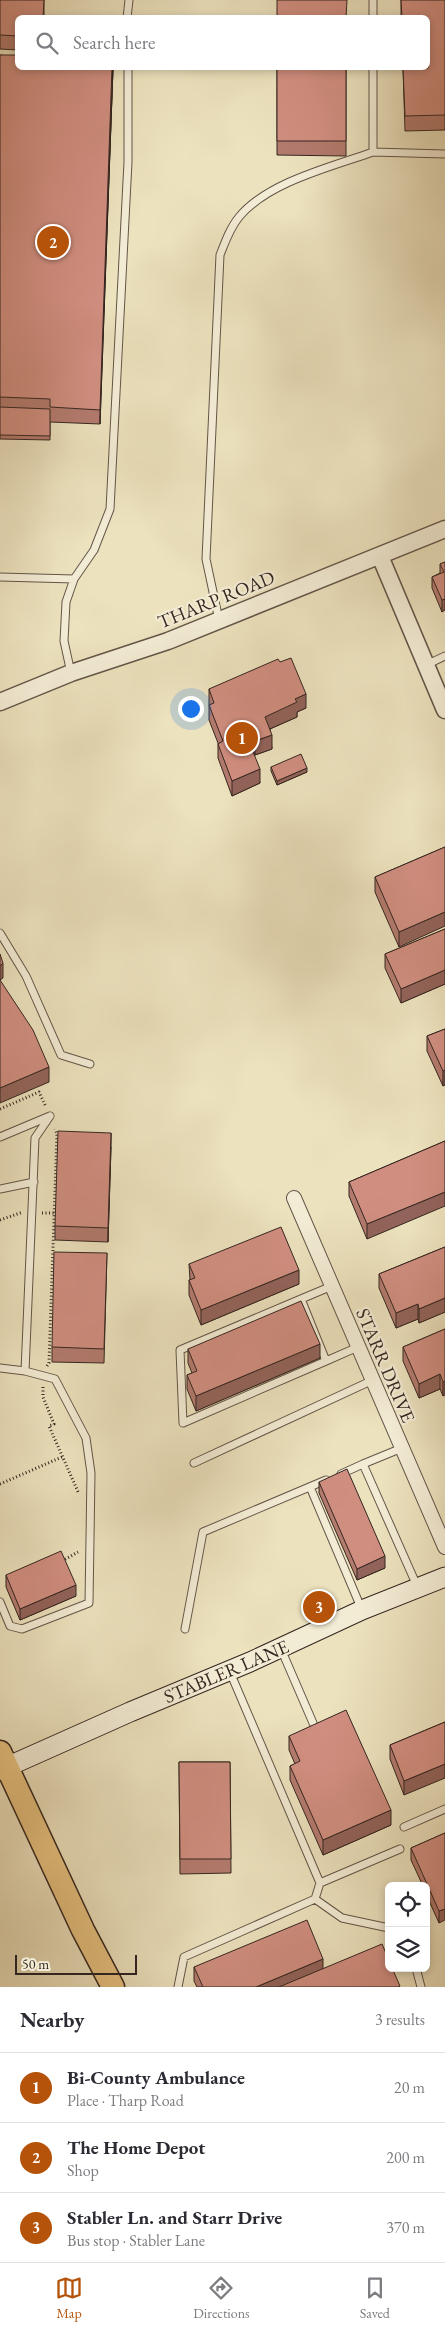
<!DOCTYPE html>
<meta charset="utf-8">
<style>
:root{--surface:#fff;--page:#f7f7f7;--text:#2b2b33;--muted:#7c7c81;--line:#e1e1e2;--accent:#b45309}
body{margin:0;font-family:"EB Garamond",serif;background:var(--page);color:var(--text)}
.controls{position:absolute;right:15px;bottom:15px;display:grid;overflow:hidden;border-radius:8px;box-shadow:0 2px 8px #0003}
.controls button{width:45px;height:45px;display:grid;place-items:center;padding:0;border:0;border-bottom:1px solid var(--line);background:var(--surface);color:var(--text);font:25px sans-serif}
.scale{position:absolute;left:15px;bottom:12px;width:122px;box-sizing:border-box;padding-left:5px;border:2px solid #352620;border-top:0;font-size:14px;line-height:18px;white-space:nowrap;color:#352620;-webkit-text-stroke:4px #f3ecd5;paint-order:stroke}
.you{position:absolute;left:190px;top:708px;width:18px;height:18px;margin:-12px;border:4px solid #fff;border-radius:50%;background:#1a73e8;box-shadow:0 0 0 8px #1a73e833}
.badge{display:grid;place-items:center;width:32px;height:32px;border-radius:50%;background:var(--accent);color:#fff;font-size:16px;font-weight:700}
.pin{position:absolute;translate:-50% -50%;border:2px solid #fff;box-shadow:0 1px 5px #0006}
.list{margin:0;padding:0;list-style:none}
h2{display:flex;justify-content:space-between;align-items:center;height:65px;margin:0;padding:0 20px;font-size:21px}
h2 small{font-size:16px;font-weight:400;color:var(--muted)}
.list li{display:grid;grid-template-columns:32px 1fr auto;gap:15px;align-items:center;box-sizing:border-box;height:70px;padding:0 20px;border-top:1px solid var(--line)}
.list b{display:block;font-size:19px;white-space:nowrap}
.list p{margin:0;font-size:16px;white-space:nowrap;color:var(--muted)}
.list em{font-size:16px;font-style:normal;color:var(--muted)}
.icon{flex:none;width:28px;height:28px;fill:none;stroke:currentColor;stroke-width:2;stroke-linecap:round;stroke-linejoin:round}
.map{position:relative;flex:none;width:445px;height:1987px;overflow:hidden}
.search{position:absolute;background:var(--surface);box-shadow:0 2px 8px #0003;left:15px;right:15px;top:15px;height:55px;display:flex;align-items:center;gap:12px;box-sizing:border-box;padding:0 18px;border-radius:8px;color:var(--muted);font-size:19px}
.sheet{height:275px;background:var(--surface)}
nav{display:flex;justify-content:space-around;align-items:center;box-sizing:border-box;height:70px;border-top:1px solid var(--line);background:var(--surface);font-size:14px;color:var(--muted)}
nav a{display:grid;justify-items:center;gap:2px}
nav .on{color:var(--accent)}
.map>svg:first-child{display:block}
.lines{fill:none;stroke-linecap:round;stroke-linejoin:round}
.service-casing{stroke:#635548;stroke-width:9}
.minor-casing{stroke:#635548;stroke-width:16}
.tertiary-casing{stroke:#635548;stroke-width:19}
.secondary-casing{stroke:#352620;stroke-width:21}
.trunk-casing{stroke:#352620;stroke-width:25}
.path{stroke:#352620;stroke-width:3;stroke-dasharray:1 2.5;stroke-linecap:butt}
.service{stroke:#f3ecd5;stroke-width:7}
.minor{stroke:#f3ecd5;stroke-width:14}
.tertiary{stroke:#f3ecd5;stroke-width:16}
.secondary{stroke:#f3ecd5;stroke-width:19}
.trunk{stroke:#e6c17f;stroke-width:22}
.wall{fill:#b37a6e;stroke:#352620}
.shaded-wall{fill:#92635a;stroke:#352620}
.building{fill:#d08e80;stroke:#352620}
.labels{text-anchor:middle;stroke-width:4.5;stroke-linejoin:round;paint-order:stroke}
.street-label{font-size:19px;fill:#352620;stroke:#f3ecd5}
</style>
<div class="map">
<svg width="445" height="1987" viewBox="0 0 445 1987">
<rect width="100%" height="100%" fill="#ece2be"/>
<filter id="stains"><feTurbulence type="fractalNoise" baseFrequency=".004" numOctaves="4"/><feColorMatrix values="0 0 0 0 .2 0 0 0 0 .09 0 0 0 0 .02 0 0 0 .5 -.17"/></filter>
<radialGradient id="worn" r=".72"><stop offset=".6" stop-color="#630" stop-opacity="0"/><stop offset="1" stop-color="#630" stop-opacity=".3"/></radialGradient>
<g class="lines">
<defs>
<path id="service" d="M127,18L129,0
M373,18V0
M373,68V152L445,154
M0,577L74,579
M219,620L206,559L220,255C225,242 230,228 239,217C268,182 331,167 373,152
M426,665L445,656
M71,673L64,641L66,602L74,579L94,550L110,509L128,162V68
M0,933L26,976L61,1055L90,1064
M0,1137L50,1116
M0,1189L34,1182
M301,1299L332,1286
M326,1361L301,1299L180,1350L183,1423L326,1361L358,1347
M0,1368L25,1371L55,1379L86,1438L91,1473L89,1603L22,1629L10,1626L0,1602
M25,1371L35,1138L50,1116
M402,1448L363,1464L417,1586
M194,1463L373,1380
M341,1474L363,1464
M310,1487L362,1610
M185,1629L203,1532L326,1480
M281,1649L313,1723
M404,1827L445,1809
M320,1883L400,1849
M315,1899L342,1918L389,1928
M416,1968L421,1987
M178,1987L184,1957L315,1899L320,1883L230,1672"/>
<path id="minor" d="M294,1198L445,1547"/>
<path id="tertiary" d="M380,556L445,710
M0,702L71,673L168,641L445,529"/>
<path id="secondary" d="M0,1770L130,1712L250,1662L362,1610L445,1577"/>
<path id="trunk" d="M0,1752L83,1930L113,1987"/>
</defs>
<!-- service casing -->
<use href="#service" class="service-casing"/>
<!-- minor casing -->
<use href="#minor" class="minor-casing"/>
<!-- tertiary casing -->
<use href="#tertiary" class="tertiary-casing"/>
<!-- secondary casing -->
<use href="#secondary" class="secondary-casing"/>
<!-- trunk casing -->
<use href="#trunk" class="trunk-casing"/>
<!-- path -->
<path class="path" d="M0,1109L39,1092L46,1107
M42,1213H55
M0,1220L23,1212
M47,1366L49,1363L57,1134L55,1129
M43,1387V1397L54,1424L49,1426L79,1494
M0,1484L62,1457
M62,1561L78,1552"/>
<!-- service -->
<use href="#service" class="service"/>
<!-- minor -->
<use href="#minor" class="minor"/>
<!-- tertiary -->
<use href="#tertiary" class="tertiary"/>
<!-- secondary -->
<use href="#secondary" class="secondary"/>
<!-- trunk -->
<use href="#trunk" class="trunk"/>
</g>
<!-- wall -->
<path class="wall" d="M0,0H44V18H18V50L0,49Z
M401,0H445V130L405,131L403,68H428V18H401Z
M0,55L113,68L100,424L50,422V440L0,439Z
M277,68H346V156L277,155Z
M445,562L442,612L432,588V577L440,573V564Z
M209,689L306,708L297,712V717L270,729L272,749L255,755L251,744L250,745L260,783L232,796L218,758V743L209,720Z
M271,767L307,772L277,785L271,771Z
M445,847L399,947L375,892V877Z
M445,929V984L401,1003L385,968V954Z
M445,1029L443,1086L427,1051V1036Z
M445,1141L367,1239L349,1196V1182Z
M111,1147L108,1242L55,1240V1226Z
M445,1247V1312L419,1323L418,1319L396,1328L379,1288V1274Z
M107,1253L104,1363L52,1362V1347Z
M189,1264L299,1284L201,1325L189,1295V1280H190Z
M445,1329L443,1396L440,1389L419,1398L403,1361V1347Z
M188,1349L320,1358L196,1411L187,1389V1375L192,1373L188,1363Z
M319,1482L385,1568L357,1580L319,1493Z
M6,1575L76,1596L20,1620L6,1587Z
M445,1722L404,1795L390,1759V1745Z
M289,1736L391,1825L323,1855L290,1780V1766L295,1764L289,1750Z
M179,1762H230L231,1873L180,1874Z
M445,1833L439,1923L426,1894V1886H423L411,1860V1848Z
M194,1967L323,1969L400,1987H197L194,1981Z"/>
<!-- shaded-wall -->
<path class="shaded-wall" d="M113,68L100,424V410Z
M445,599V610L442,612V600Z
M306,694V708L297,712V717L265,731V717L295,699Z
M251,730V744L245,747V732Z
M272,735V749L255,755V741Z
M307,768V772L277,785V781Z
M260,769V783L232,796V781Z
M445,912V926L399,947V932Z
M3,963V978L0,980V966Z
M445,970V984L401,1003V989Z
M49,1067V1082L0,1103V1088Z
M445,1070V1085L443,1086V1071Z
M111,1133V1147L108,1242V1228Z
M445,1192V1206L367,1239V1224Z
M299,1270V1284L201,1325V1310Z
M445,1298V1312L419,1323V1309Z
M418,1304V1319L396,1328V1313Z
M320,1344V1358L196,1411V1396Z
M440,1374V1389L419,1398V1384Z
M445,1381V1395L443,1396V1382Z
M385,1556V1568L357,1580V1569Z
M76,1585V1596L20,1620V1609Z
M445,1764V1778L404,1795V1781Z
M391,1810V1825L323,1855V1840Z
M445,1909V1920L439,1923V1911Z
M323,1959V1974L291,1987H256Z"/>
<!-- building -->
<path class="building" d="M0,0H44L43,18H18V36L0,35Z
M277,0H347L346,18H277Z
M401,0H445V115L405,116L403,68H428V18H402Z
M0,55H18V68H112L100,410L50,407V399L0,397Z
M277,68H346V141H277Z
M0,407L50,409V436L0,435Z
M445,562V599L442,600L432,577L444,572L440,564Z
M291,658L306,694L295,699L297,702L265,717L272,735L255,741L251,730L245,732L260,769L232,781L218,744L223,741L209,705L214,703L209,689L278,659L280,662Z
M301,754L307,768L277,781L271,767Z
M445,847V912L399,932L375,877Z
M445,929V970L401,989L385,954Z
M0,954L3,963L0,966Z
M0,980L33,1030L49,1067L0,1088Z
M445,1029V1070L443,1071L427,1036Z
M58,1131L111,1133L108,1228L55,1226Z
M445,1141V1192L367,1224L349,1182Z
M281,1227L299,1270L201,1310L189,1280L195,1278L189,1264Z
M445,1247V1298L419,1309L418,1304L396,1313L379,1274Z
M54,1252L107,1253L104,1349L52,1347Z
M301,1301L320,1344L196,1396L187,1375L197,1371L188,1349Z
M445,1329V1381L443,1382L440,1374L419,1384L403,1347Z
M347,1469L385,1556L357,1569L319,1482Z
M61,1551L76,1585L20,1609L6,1575Z
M346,1710L391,1810L323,1840L290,1766L300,1761L289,1736Z
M445,1722V1764L404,1781L390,1745Z
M179,1762H230L231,1859H180Z
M445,1833V1909L439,1911L411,1848Z
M307,1920L323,1959L256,1987H203L194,1967Z
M382,1944L389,1960V1968H392L400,1986L398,1987H279Z"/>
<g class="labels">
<!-- street labels -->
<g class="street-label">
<text transform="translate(216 599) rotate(-22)" y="7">THARP ROAD</text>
<text transform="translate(386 1365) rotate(67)" y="7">STARR DRIVE</text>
<text transform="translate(226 1671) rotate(-23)" y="7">STABLER LANE</text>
</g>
</g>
<rect width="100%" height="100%" filter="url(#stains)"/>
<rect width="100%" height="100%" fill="url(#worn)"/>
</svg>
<div class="controls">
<button><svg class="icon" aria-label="locate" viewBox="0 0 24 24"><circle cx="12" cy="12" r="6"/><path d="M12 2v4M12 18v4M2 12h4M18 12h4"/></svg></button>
<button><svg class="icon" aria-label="layers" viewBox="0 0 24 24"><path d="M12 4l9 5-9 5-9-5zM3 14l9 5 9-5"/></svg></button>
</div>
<div class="scale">50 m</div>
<div class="you"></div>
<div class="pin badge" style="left:242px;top:738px">1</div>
<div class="pin badge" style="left:53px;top:242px">2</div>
<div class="pin badge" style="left:319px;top:1607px">3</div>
<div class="search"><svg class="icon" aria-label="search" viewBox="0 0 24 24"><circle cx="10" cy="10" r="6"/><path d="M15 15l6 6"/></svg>Search here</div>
</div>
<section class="sheet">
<h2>Nearby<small>3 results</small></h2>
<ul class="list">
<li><span class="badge">1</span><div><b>Bi-County Ambulance</b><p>Place · Tharp Road</p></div><em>20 m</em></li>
<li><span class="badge">2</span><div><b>The Home Depot</b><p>Shop</p></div><em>200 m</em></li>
<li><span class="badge">3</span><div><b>Stabler Ln. and Starr Drive</b><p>Bus stop · Stabler Lane</p></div><em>370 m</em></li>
</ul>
</section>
<nav>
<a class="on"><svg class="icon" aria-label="map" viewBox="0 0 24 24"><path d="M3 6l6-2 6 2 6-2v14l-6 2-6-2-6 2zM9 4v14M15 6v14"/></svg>Map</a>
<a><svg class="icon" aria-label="directions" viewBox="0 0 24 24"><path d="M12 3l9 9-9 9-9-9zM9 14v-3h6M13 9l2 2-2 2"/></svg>Directions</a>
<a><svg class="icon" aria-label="saved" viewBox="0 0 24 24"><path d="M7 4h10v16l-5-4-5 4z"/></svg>Saved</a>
</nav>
